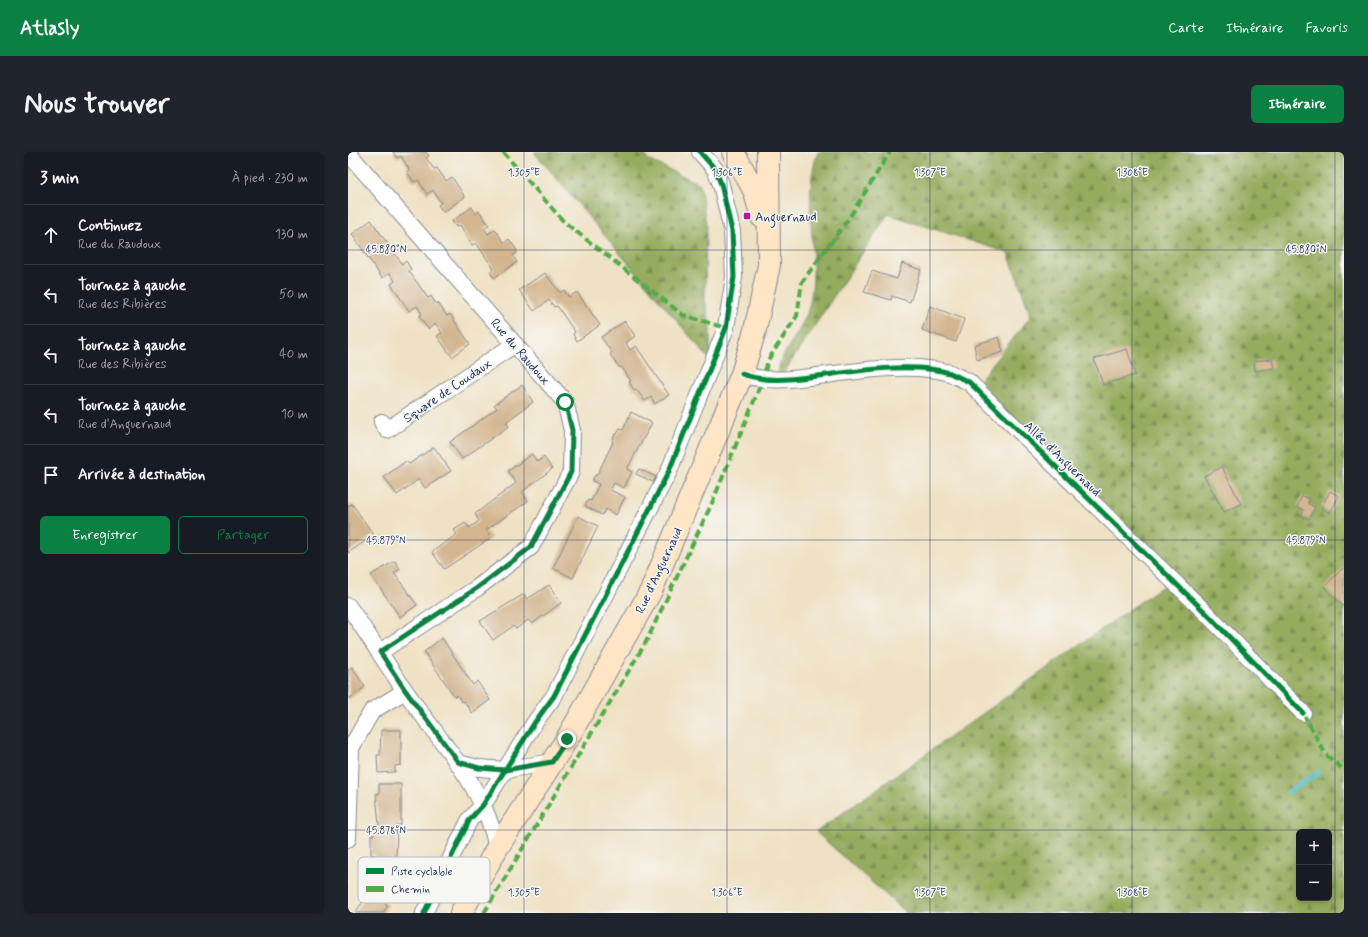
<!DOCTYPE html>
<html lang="fr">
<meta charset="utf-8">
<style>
:root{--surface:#171b24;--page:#20242c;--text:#f1f3f6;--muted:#9ea1a6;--line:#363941;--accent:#0b8043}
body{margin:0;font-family:Mynerve,sans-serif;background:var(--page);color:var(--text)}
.controls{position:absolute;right:12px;bottom:12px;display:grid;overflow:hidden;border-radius:6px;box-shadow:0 2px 6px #0003}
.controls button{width:36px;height:36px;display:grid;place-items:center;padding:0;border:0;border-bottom:1px solid var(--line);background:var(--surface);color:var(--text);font:20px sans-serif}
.stop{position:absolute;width:12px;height:12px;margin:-9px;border:3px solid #0b8043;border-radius:50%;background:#fff}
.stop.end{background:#0b8043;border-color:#fff;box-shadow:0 1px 4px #0008}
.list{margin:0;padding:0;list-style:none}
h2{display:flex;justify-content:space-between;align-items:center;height:52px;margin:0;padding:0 16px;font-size:17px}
h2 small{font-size:13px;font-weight:400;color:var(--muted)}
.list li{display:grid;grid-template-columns:26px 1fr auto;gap:12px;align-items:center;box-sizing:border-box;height:60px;padding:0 16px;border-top:1px solid var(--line)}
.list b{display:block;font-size:15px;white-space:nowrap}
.list p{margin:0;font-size:13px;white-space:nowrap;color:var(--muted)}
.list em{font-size:13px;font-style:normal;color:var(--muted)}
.actions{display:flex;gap:8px;padding:12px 16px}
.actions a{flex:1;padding:9px 0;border:1px solid var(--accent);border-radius:6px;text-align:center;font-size:14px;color:var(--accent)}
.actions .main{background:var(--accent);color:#fff}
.icon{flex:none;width:22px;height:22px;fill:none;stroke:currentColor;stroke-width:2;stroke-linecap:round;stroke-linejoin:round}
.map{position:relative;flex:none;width:996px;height:761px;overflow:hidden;border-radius:6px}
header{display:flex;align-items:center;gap:24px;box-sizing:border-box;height:56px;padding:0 20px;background:var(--accent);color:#fff}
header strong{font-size:19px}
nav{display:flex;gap:22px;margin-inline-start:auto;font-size:14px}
.intro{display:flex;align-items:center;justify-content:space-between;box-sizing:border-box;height:96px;padding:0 24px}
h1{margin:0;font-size:28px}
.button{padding:10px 18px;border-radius:6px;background:var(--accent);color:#fff;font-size:14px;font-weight:700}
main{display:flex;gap:24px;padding:0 24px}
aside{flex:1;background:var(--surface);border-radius:6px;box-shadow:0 2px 6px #0003}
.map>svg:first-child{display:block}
.forest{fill:url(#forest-firs);stroke:#586e5e;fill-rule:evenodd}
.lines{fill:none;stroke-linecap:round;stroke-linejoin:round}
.stream{stroke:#55c1ce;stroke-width:5}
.building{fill:#d3b690}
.street-casing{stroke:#858890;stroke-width:18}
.secondary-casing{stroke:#858890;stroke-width:24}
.street{stroke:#fff;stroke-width:16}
.secondary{stroke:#fde5c5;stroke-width:22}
.quiet{stroke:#52ab49;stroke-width:4;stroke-dasharray:8 4;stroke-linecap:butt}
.cycleway-casing{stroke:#f6f6f2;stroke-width:8}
.cycleway{stroke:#00873e;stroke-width:5}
.route{stroke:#0b8043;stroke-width:5}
.ticks{fill:none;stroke:#1b2f5e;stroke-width:1;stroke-opacity:0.45}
.poi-dot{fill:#b5179e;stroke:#f6f6f2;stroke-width:1.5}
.labels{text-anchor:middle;stroke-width:3;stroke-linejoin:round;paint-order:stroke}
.poi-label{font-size:13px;fill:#1b2f5e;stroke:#f6f6f2;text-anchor:start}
.street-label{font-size:13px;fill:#1b2f5e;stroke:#f6f6f2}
.key{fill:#f6f6f2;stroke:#b4bac6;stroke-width:1}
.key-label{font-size:11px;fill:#1b2f5e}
.ticks-label{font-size:10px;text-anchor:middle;fill:#1b2f5e;stroke:#f6f6f2;stroke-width:3;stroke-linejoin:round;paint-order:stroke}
</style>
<header>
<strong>Atlasly</strong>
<nav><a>Carte</a><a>Itinéraire</a><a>Favoris</a></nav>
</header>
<div class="intro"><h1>Nous trouver</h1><a class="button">Itinéraire</a></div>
<main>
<aside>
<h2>3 min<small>À pied · 230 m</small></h2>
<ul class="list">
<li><svg class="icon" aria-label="ahead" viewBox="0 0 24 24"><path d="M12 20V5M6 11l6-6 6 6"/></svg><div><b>Continuez</b><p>Rue du Raudoux</p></div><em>130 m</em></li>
<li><svg class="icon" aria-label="left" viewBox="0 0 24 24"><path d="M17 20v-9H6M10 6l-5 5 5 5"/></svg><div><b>Tournez à gauche</b><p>Rue des Ribières</p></div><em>50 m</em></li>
<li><svg class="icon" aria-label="left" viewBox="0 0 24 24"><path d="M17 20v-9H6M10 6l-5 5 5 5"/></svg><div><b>Tournez à gauche</b><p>Rue des Ribières</p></div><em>40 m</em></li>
<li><svg class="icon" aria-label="left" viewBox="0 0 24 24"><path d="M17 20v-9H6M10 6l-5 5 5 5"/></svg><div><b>Tournez à gauche</b><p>Rue d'Anguernaud</p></div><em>10 m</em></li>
<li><svg class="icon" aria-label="arrive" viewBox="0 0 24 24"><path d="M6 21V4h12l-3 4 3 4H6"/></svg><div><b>Arrivée à destination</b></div></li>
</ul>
<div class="actions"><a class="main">Enregistrer</a><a>Partager</a></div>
</aside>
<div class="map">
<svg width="996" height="761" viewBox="0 0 996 761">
<defs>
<pattern id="forest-firs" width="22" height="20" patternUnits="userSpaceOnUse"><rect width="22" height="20" fill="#94ac5d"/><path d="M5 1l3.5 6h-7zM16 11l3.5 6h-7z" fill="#788c50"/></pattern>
</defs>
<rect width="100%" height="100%" fill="#f6f6f2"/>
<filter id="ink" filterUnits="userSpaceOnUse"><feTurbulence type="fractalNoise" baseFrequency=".025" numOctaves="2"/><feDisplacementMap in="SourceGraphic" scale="8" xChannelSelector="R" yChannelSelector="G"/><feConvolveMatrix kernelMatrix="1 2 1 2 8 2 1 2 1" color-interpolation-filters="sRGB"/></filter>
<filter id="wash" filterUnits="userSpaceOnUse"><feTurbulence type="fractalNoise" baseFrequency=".012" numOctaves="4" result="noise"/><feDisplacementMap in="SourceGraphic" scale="16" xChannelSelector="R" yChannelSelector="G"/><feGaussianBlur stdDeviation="0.9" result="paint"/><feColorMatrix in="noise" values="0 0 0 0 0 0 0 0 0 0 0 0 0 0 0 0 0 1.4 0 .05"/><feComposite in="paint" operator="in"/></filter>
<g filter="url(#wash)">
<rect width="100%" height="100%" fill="#efe1c3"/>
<!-- forest -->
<path class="forest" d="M186,0H295L299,7L352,32L358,73L357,147L362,171V208Z
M470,0H996V761H558L468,680L826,426L622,240L683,164L660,101L540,62L427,234C429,227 429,217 432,210C443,188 460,170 463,145C471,98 453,46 470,0ZM951,680H981V746H951Z"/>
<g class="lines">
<!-- stream -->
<path class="stream" d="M941,640L970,621"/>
</g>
<g id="blocks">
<!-- building -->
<path class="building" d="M45,0H78L81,4L78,6L86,17L89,16L98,29L104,25L117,45L95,60L90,53L93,51L85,38L79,42L70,28L66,30L59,20L61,17L53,4L49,6Z
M124,55L128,62L131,59L141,73L136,76L140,82L147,77L156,91L161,87L168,97L169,101L165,103L169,110L146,126L142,120L146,117L128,91L124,93L112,73L108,75L104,69Z
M23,68L54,112L58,109L63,117L61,119L80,146L83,144L88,152L90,151L99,164L102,162L122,192L104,205L89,184L94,181L88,172L80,177L71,164L74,162L69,154L61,159L43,132L47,129L42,121L34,126L4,82Z
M554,111L573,118L562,150L544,144L543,148L516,140L524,119L549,127Z
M197,121L212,141L216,138L221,145L229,140L252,173L229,189L225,182L227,180L209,154L206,155L201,148L186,159L171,138Z
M582,154L616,167L608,190L574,178Z
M277,169L287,184L278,191L282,198L288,194L321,243L307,252L303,245L297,249L288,237L286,238L281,230L283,229L274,215L272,216L266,209L262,202L264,201L253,185Z
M651,185L655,200L629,208L626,193Z
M779,197L787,223L755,233L746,207Z
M924,207L926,216L907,219L906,209Z
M174,233L185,250L158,270L161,274L114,307L102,290L149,256L146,253Z
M283,260L304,271L279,317L284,320L276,336L266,331L262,338L277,345L268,363L258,357L254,363L237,354L240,348L243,349L251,332L244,329L247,323H249L265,290L264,289L267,282H269L272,277L275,278Z
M86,295L103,319L77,336L71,327L49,343L36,325L58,309L61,312Z
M184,302L189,310L196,305L204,317L174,340L180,349L138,378L143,386L96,417L84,400L109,382L106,378L117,371L121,376L131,369L127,362L168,331L160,319Z
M874,315L893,352L876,360L856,324Z
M291,317L308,325L305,330L288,322Z
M982,339L991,344L982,361L973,356Z
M954,344L962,347L960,352L967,355L961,367L953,364L956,358L949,355Z
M4,352L26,383L0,401V354Z
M230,364L250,374L225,426L205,416Z
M47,409L52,417L46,421L69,453L52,465L23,423Z
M996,415V455L976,435Z
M201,433L213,451L184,472L180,468L168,477L165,474L145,488L132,469L176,442L179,447Z
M94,486L125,533L129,529L142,548L124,561L116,549L114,550L109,543L107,545L76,500Z
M4,515L17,535L1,547L0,518Z
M33,578H53V613L47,614V620L30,621L29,603H32Z
M31,632H53V673H49L48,714H27V703H23V683H26V673H31L28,642H31Z
M21,741L40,753L35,761H7Z"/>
</g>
</g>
<g filter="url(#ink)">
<use href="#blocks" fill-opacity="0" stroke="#858890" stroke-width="1"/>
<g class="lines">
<defs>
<path id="street" d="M0,1L217,250L224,278L223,320L183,395L129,436L32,500
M394,222C419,231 445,227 470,224C509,219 564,210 602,221C608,224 615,227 621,230L858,461L955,561
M34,270L39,278L167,192
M0,454C22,485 42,518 65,550C97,595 138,639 149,696
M109,611L131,616L157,618L204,610
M0,687L3,596L24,559L57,539
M76,761L122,667L135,653L187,570L206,544L321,319L378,176L386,125L384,79L373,32L367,17L352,0"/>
<path id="secondary" d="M385,0L406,38L414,65
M113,761L149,696L219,587L303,439L394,222L407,178L421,113L420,0"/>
</defs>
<!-- street casing -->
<use href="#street" class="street-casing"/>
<!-- secondary casing -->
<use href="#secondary" class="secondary-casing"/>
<!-- street -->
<use href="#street" class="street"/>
<!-- secondary -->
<use href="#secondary" class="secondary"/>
<!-- quiet -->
<path class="quiet" d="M155,0L216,70L335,163L378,176
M955,561L978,603L996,618
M136,761L298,490L364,351L415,227L420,208L449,164L454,130L501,66L542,0"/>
<defs>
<path id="cycleway" d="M394,222C419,231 445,227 470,224C509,219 564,210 602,221C608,224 615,227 621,230L858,461L955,561
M76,761L122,667L135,653L187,570L206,544L321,319L378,176L386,125L384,79L373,32L367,17L352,0"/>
</defs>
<!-- cycleway casing -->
<use href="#cycleway" class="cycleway-casing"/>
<!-- cycleway -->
<use href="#cycleway" class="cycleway"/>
</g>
</g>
<g class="lines" filter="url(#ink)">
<!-- route -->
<path class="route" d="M217,250L224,278L223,320L183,395L129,436L32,500L57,538L110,610L131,616L157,618L204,610L219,587"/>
</g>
<!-- ticks -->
<path class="ticks" d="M176,0V761M379,0V761M582,0V761M784,0V761M987,0V761M0,98H996M0,388H996M0,678H996"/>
<!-- markers -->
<rect class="poi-dot" x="395" y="60" width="8" height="8" rx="2"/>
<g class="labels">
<!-- poi labels -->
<g class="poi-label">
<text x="407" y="69">Anguernaud</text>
</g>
<!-- street labels -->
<g class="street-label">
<text transform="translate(173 199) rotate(49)" y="5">Rue du Raudoux</text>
<text transform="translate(99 238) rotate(-34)" y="5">Square de Coudaux</text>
<text transform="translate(715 306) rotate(44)" y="5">Allée d'Anguernaud</text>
<text transform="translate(310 418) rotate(-65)" y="5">Rue d'Anguernaud</text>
</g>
</g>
<!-- legend -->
<rect x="10" y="705" width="132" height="46" rx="6" class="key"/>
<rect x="18" y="716" width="18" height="6" fill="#00873e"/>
<rect x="18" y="734" width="18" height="6" fill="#52ab49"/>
<g class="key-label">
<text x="43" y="723">Piste cyclable</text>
<text x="43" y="741">Chemin</text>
</g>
<g class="ticks-label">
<text x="176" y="24">1.305°E</text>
<text x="379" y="24">1.306°E</text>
<text x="582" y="24">1.307°E</text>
<text x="784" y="24">1.308°E</text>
<text x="38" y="101">45.880°N</text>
<text x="958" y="101">45.880°N</text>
<text x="38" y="392">45.879°N</text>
<text x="958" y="392">45.879°N</text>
<text x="38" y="682">45.878°N</text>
<text x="176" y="744">1.305°E</text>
<text x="379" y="744">1.306°E</text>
<text x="582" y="744">1.307°E</text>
<text x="784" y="744">1.308°E</text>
</g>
</svg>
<div class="controls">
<button>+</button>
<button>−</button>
</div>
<div class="stop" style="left:217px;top:250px"></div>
<div class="stop end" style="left:219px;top:587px"></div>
</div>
</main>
